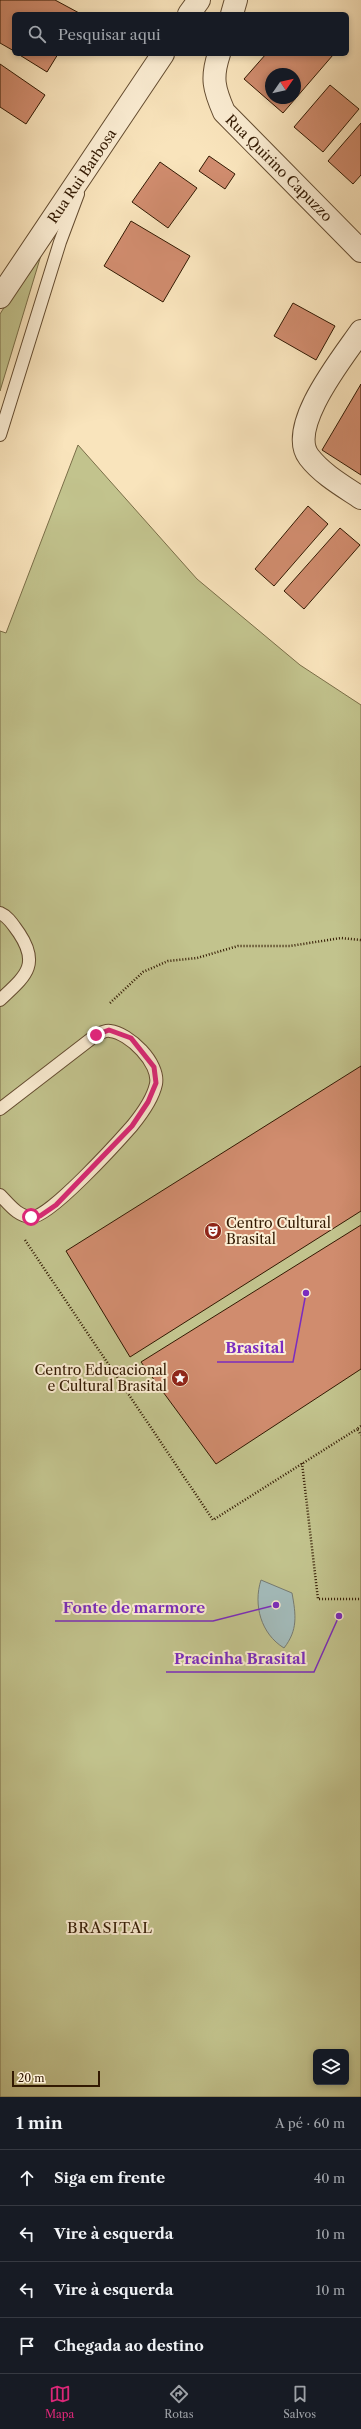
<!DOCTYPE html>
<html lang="pt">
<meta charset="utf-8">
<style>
:root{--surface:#171b24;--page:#20242c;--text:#f1f3f6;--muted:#9ea1a6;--line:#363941;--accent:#db2777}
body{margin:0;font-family:"Libre Caslon Text",serif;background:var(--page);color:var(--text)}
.controls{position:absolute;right:12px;bottom:12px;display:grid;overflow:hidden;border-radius:6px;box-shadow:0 2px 6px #0003}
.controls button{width:36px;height:36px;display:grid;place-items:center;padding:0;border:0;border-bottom:1px solid var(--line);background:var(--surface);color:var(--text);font:20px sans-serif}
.compass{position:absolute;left:265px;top:68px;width:36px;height:36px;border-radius:50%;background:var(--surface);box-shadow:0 2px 6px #0003;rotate:56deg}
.scale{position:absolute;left:12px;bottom:10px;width:88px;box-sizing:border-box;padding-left:4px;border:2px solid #321902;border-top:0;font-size:11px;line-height:14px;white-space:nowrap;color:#321902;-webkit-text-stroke:3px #fbedd3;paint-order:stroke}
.stop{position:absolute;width:12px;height:12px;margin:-9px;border:3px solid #db2777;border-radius:50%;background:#fff}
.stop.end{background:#db2777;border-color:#fff;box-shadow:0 1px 4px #0008}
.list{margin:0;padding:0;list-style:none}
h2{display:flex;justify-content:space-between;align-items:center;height:52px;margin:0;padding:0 16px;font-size:17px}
h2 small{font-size:13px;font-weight:400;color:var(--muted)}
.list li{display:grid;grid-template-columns:26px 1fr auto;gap:12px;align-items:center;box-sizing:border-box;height:56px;padding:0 16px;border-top:1px solid var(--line)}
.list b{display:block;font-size:15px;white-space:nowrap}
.list em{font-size:13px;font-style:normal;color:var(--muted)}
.icon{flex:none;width:22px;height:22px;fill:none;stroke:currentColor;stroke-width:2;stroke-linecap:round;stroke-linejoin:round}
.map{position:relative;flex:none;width:361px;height:2097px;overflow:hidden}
.search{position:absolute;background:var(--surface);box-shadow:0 2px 6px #0003;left:12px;right:12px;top:12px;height:44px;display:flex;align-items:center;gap:10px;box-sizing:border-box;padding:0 14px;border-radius:6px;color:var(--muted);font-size:15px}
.sheet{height:276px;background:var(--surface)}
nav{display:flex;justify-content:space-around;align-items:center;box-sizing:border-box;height:56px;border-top:1px solid var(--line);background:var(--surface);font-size:11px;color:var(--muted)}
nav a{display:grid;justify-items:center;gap:2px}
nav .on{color:var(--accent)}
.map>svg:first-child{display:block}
.green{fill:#c2c38d;stroke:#7a6e48;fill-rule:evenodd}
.water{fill:#a3bcbc;stroke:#767b72}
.building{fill:#d08c6e;stroke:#321902;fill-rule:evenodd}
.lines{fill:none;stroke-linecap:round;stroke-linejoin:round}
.service-casing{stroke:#644c30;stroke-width:14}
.minor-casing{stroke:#644c30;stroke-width:24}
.path{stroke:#321902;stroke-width:2.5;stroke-dasharray:1 2;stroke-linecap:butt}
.service{stroke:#fbedd3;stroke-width:12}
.minor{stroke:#fbedd3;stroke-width:22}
.route{stroke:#db2777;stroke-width:5}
.labels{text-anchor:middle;stroke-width:4;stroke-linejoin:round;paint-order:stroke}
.street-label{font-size:14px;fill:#321902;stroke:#fbedd3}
.poi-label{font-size:14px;fill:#321902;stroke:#fbedd3;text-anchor:start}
.neighbourhood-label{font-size:15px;letter-spacing:1px;fill:#321902;stroke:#fbedd3}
.leader{fill:none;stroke:#7b2cbf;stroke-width:1.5}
.callout-dot{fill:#7b2cbf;stroke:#fbedd3;stroke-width:1.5}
.callout-label{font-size:15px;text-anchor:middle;font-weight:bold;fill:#7b2cbf;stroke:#fbedd3;stroke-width:4;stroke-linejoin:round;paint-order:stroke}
</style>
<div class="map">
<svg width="361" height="2097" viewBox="0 0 361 2097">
<rect width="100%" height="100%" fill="#f9e4bc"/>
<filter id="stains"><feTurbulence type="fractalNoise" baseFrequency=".005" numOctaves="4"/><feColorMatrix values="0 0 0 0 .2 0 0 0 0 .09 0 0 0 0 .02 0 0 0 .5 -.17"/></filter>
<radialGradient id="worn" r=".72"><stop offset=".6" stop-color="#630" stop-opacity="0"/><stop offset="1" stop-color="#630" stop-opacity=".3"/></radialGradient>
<!-- green -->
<path class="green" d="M45,242L0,391V314Z
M78,445L197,579L300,665L361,705V2097H0V631L6,633ZM316,2052H346V2082H316Z"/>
<!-- water -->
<path class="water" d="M261,1580L292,1593C296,1615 298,1630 284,1648C261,1634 253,1605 261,1580Z"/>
<!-- building -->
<path class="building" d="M0,0H55L81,14H14V51L0,43Z
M18,54H58L47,72Z
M266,54H331L333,55L283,113L244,79ZM271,74H295V98H271Z
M0,64L45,95L26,124L0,107Z
M330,85L359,109L323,152L294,127Z
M361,123V175L353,184L328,161Z
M209,156L235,174L225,189L199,171Z
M160,162L197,188L168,228L132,202Z
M131,221L190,256L163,302L104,266Z
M293,303L335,326L316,360L274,336Z
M361,384V475L322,450Z
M308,506L328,524L274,586L255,569Z
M340,528L360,545L304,609L284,591Z
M361,1066V1211L130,1357L66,1251Z
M361,1225V1369L216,1464L141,1362Z"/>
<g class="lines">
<defs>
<path id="service" d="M0,435L60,242L78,194
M0,913C9,917 13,925 19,933C41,966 24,977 0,1000
M0,1109L96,1035C100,1033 106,1030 110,1031C129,1033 160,1063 156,1084C153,1098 141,1115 132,1126C117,1143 50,1217 32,1217C18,1217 9,1204 0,1195"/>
<path id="minor" d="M189,14L199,0
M232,14L236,0
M219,54C211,78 214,89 224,112L361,251
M0,297L163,54
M361,331C344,356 286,427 309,457C322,474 343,486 361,498"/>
</defs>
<!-- service casing -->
<use href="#service" class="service-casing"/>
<!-- minor casing -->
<use href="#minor" class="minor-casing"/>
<!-- path -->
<path class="path" d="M110,1003L143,972L168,961L197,958L238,946H290L341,938L361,940
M25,1240L213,1520L357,1429
M361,1426L357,1429L361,1435
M302,1463L318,1599H361"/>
<!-- service -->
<use href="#service" class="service"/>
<!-- minor -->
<use href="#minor" class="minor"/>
</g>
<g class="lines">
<!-- route -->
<path class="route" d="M31,1217L40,1216L56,1205L132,1126L148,1102L156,1083L154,1067L131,1038L109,1030L96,1035"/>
</g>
<!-- icons -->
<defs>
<symbol id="theatre-disc" viewBox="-11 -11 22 22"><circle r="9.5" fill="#8f2418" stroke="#fbedd3"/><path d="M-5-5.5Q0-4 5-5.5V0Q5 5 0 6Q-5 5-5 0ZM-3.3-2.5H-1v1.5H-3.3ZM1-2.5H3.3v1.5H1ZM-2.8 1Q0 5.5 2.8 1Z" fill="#fff"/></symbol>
<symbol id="sight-disc" viewBox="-11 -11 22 22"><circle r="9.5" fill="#8f2418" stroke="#fbedd3"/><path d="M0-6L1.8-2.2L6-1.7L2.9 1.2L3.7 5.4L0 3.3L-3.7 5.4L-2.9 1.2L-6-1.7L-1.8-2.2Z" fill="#fff"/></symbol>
</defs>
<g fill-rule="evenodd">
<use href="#theatre-disc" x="203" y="1221" width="20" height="20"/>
<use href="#sight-disc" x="170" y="1368" width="20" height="20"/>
</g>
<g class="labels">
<!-- street labels -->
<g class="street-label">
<text transform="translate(279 168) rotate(45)" y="5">Rua Quirino Capuzzo</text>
<text transform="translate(82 176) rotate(-56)" y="5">Rua Rui Barbosa</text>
</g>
<!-- poi labels -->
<g class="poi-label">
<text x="226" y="1228">Centro Cultural<tspan x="226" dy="16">Brasital</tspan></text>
<text x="167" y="1375" text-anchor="end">Centro Educacional<tspan x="167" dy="16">e Cultural Brasital</tspan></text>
</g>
<!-- neighbourhood labels -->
<g class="neighbourhood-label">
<text x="110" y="1933">BRASITAL</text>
</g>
</g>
<!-- callouts -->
<path class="leader" d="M306 1293L293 1362H217M276 1605L213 1621H55M339 1616L314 1672H166"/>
<g class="callout-dot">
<circle cx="306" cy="1293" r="4"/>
<circle cx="276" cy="1605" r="4"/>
<circle cx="339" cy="1616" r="4"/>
</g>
<g class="callout-label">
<text x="255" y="1353">Brasital</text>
<text x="134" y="1613">Fonte de marmore</text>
<text x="240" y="1664">Pracinha Brasital</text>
</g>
<rect width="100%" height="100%" filter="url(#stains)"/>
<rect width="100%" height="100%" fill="url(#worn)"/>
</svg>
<div class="controls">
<button><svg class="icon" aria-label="layers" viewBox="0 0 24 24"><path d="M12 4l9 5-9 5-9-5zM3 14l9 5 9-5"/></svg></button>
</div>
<svg class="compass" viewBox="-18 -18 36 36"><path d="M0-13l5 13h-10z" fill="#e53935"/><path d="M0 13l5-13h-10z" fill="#9ea1a6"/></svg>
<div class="scale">20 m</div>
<div class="stop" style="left:31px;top:1217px"></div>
<div class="stop end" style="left:96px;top:1035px"></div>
<div class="search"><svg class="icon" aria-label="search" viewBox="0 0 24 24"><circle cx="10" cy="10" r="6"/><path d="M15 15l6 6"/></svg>Pesquisar aqui</div>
</div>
<section class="sheet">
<h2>1 min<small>A pé · 60 m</small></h2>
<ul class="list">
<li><svg class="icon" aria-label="ahead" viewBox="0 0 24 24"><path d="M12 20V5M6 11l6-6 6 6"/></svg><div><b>Siga em frente</b></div><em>40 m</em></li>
<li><svg class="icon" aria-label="left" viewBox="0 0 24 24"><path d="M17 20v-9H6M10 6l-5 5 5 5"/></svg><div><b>Vire à esquerda</b></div><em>10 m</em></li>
<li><svg class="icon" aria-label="left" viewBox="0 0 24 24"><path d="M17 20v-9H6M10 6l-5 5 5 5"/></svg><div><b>Vire à esquerda</b></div><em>10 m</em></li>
<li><svg class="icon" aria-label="arrive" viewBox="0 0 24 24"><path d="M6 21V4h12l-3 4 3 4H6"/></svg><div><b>Chegada ao destino</b></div></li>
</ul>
</section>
<nav>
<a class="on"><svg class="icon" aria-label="map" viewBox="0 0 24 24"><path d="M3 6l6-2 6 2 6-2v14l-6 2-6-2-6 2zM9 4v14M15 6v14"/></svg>Mapa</a>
<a><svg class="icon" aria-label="directions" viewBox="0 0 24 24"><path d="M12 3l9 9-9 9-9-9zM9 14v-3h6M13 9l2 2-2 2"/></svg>Rotas</a>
<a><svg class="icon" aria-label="saved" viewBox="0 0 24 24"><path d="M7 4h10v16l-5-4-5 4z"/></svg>Salvos</a>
</nav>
